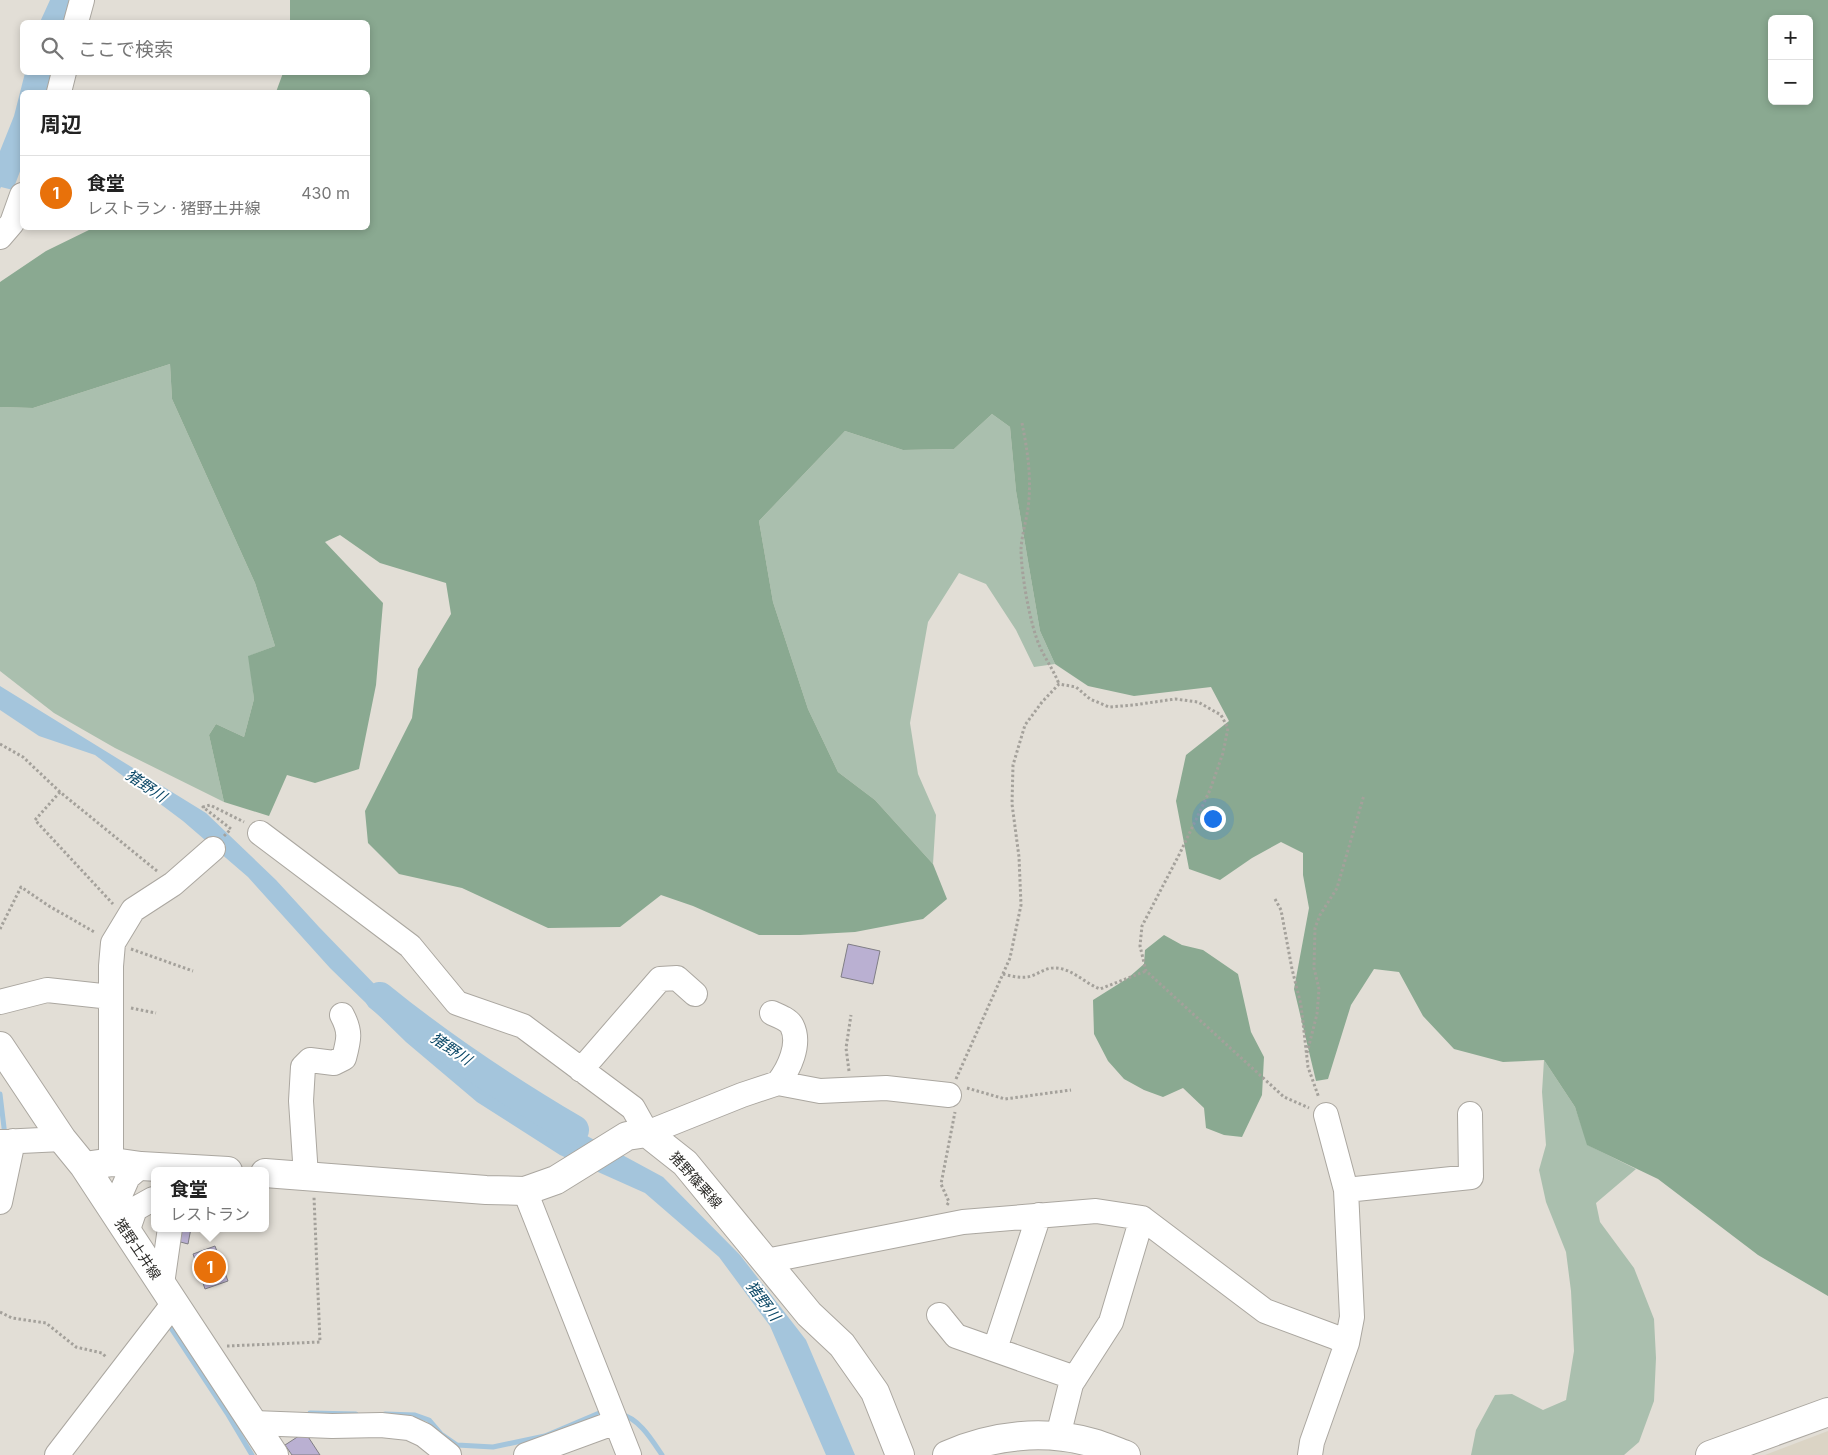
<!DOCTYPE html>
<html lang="ja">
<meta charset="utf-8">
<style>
:root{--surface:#fff;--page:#f6f6f6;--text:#222;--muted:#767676;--line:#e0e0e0;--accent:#ea580c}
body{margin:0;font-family:Inter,"Noto Sans JP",sans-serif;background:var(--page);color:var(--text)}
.controls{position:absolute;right:15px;top:15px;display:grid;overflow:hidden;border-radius:8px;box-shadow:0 2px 8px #0003}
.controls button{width:45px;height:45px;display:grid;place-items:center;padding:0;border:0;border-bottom:1px solid var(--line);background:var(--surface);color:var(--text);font:25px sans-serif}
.you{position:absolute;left:1212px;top:818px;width:18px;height:18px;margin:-12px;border:4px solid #fff;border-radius:50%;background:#1a73e8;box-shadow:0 0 0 8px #1a73e833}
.badge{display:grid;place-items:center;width:32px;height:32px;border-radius:50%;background:var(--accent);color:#fff;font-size:16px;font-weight:700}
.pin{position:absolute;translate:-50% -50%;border:2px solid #fff;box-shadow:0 1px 5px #0006}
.popup{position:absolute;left:151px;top:1167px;width:118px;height:65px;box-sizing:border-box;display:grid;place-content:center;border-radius:8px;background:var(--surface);filter:drop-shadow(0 1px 4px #0005);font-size:16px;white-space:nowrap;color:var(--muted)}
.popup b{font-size:19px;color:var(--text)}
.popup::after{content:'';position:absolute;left:50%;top:100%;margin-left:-10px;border:10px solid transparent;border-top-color:var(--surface)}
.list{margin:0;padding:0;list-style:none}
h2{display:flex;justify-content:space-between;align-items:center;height:65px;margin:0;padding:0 20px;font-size:21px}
h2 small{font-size:16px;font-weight:400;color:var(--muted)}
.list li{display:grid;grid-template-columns:32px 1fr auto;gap:15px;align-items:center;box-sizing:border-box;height:75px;padding:0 20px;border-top:1px solid var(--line)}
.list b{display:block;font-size:19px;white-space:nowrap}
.list p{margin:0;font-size:16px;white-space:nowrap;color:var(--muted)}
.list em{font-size:16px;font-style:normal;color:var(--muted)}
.icon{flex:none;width:28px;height:28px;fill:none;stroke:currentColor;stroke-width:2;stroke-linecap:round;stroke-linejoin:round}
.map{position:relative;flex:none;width:1828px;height:1455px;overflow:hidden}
.search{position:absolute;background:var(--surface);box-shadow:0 2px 8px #0003;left:20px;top:20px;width:350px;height:55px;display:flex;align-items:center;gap:12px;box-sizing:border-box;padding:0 18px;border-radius:8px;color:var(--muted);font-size:19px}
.panel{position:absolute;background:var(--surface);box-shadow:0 2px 8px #0003;left:20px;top:90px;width:350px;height:140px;border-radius:8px}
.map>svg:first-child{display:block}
.built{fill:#dbd4c5}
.green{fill:#aabfae}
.forest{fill:#8aa991;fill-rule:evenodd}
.water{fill:#a4c5dc}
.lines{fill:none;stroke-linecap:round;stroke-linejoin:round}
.stream{stroke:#a4c5dc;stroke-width:5}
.river{stroke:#a4c5dc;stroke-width:30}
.building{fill:#bab0d2;stroke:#807e85}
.minor-casing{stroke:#aba7a0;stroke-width:26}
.major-casing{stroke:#aba7a0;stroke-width:30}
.path{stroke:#a4a19b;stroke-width:3;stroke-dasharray:2.5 2.5;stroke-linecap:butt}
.minor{stroke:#fff;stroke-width:24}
.major{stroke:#fff;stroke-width:28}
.labels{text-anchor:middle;stroke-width:4;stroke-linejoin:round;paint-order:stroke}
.street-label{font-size:14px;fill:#2d2c29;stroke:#fff}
.water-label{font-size:15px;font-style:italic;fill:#0a4766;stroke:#fff}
</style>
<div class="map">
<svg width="1828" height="1455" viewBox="0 0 1828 1455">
<rect width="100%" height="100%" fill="#e2ded6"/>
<!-- built -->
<path class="built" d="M1828,1431V1455H1765Z"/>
<!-- green -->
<path class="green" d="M170,364L172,399L255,583L275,646L249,656L254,699L244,737L216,724L209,735L224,802L115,748L54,713L0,671V407L33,408Z
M992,414L1010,427L1016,491L1040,631L1055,664L1034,667L1016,630L986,584L959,573L928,622L910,723L918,774L936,815L933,864L875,800L838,772L808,709L773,602L759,521L845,431L903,450L954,449Z
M1544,1060L1575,1107L1588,1145L1636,1169L1596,1203L1600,1222L1634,1268L1654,1319L1656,1358L1654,1401L1639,1442L1624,1455H1471L1476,1430L1495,1395L1512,1394L1543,1410L1566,1400L1574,1351L1571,1291L1566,1252L1546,1202L1539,1170L1546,1145L1542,1092Z"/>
<!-- forest -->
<path class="forest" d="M290,0H1828V1296L1758,1255L1658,1179L1587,1145L1575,1107L1544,1060L1503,1062L1454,1049L1423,1016L1399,972L1374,969L1351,1005L1328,1079L1316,1081L1294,989L1309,908L1303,875V853L1281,842L1252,858L1220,880L1189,869L1176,801L1186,755L1229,721L1211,687L1134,696L1088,686L1055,664L1040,631L1016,491L1010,427L992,414L954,449L903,450L845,431L759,521L773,602L808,709L838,772L875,800L933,864L947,899L923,919L855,932L800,935H759L693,906L661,895L620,927L548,928L462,888L399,874L368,843L365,811L412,718L418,669L451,614L446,583L380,563L340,535L325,542L383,603L376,685L359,769L315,783L287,775L269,816L224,802L209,735L216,724L244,737L254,699L248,656L275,646L255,583L172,399L170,364L33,408L0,407V282L46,251L93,228H368V92H276L283,73L368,72V22H290ZM1772,19H1809V101H1772Z
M1164,935L1182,945L1203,950L1238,974L1251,1032L1264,1057L1262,1095L1242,1137L1224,1135L1206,1128L1204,1108L1183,1088L1163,1097L1144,1090L1124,1079L1108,1061L1094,1034L1093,1000L1128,978L1144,964L1145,950Z"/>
<!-- water -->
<path class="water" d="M50,0H69L64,22H40Z
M25,73H53L48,92H22V166L13,190L1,187L0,189V151L14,116Z
M0,686L206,813L276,880L319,927L412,1023L539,1110L663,1177L740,1255L806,1340L855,1455H826L770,1326L719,1257L645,1193L560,1155L477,1102L406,1042L330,968L248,877L183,821L95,755L39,736L0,710Z"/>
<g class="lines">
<!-- stream -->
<path class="stream" d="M0,1094L5,1136
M168,1321L171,1328L227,1413H236
M227,1413L252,1455
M310,1413L356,1414
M385,1414L415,1415L429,1420L441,1434L457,1445L493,1447L545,1436L604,1411
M620,1414C639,1418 652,1440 662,1455"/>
<!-- river -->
<path class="river" d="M380,997C440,1046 508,1091 574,1130"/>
</g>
<!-- building -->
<path class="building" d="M848,944L880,951L873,984L841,977Z
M175,1228H191L188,1244L173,1240Z
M215,1246L228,1281L205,1289L193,1254Z
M305,1432L320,1455H292L285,1445Z"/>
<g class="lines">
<defs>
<path id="minor" d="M76,22L82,0
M59,92L64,72
M0,237L12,223L22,195
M260,833L410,946L457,1003L523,1026L633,1108L647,1133L742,1095L778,1083L820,1091L886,1088L949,1095
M0,1002L47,990L111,997
M772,1013C779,1016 789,1020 792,1026C801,1044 789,1069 778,1083
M581,1070L660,979L677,978L695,994
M1326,1115L1346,1190L1352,1317L1347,1343
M0,1142L62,1139
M113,1162L111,1152V966L113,943L133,910L173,884L213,849
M306,1176L301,1101L303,1067L310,1060L334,1063L344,1058C349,1039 351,1032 342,1015
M1346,1190L1471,1177L1470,1114
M525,1191L629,1455
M0,1202L13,1141
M113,1211L128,1177L141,1166
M127,1232L135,1209L153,1199L155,1200
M766,1261L963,1222L1096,1211L1142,1218L1265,1311L1335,1337L1347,1343L1312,1442L1310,1455
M162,1284L170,1228
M939,1315L956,1336L1075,1378
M995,1349L1039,1215
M254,1423L332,1426L381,1425L409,1428L424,1435L449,1455
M1058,1436L1071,1384L1111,1322L1142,1218
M57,1455L174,1303
M526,1455L616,1422"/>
<path id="major" d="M0,1046L62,1139L84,1166L274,1455
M84,1166L113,1162L141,1166L228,1171
M265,1173L486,1190L525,1191L556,1180L627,1136L647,1133L685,1163L809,1314L842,1345L875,1392L900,1455
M947,1455C993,1435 1044,1429 1093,1443C1104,1446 1115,1451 1126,1455
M1710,1455L1828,1412"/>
</defs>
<!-- minor casing -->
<use href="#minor" class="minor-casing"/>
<!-- major casing -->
<use href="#major" class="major-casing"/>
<!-- path -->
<path class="path" d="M1022,423C1027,448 1031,473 1029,499C1028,516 1022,532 1021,549C1021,573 1030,625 1040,647C1046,660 1054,671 1059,684
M0,744L23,757L60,792L157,871
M60,792L35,820L113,904
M224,836L231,829L203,807L210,805L244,822
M1275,899L1281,910L1292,969L1301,1005L1308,1067L1319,1098
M0,929L21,887L49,906L96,933
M131,949L193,971
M1003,974C1011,976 1019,978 1027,977C1036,976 1044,968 1053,968C1071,967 1084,983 1100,989L1146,971
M131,1008L156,1013
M1307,1053L1317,1014L1319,989L1314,968L1315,928L1320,915L1337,888L1364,795
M849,1071L846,1048L851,1015
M956,1079L1010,958L1021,905L1019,857L1012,804L1013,765L1025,725L1042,702L1059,684L1076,687L1090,699L1109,707L1134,705L1175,699L1198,702L1221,715L1228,728L1223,753L1210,790L1180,853L1142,926L1140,946L1146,971L1284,1097L1309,1108
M967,1088L1005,1099L1071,1090
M947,1205L949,1202L941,1184L955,1112
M0,1312L12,1318L46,1323L76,1347L102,1353L107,1358
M227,1346L320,1342L314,1197"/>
<!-- minor -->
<use href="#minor" class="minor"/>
<!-- major -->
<use href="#major" class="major"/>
</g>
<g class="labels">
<!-- street labels -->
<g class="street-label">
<text transform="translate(696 1180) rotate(48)" y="5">猪野篠栗線</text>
<text transform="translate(138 1249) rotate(56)" y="5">猪野土井線</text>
</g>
<!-- water labels -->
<g class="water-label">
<text transform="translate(146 786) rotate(34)" y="5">猪野川</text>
<text transform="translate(451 1049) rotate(34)" y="5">猪野川</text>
<text transform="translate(763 1301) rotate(53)" y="5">猪野川</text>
</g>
</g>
</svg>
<div class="controls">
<button>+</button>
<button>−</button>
</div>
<div class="you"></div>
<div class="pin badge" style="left:210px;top:1267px;background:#e8710a">1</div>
<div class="popup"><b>食堂</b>レストラン</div>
<div class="search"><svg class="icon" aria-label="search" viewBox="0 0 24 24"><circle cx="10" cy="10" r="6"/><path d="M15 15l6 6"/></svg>ここで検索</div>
<section class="panel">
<h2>周辺<small></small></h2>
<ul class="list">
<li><span class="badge" style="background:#e8710a">1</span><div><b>食堂</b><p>レストラン · 猪野土井線</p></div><em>430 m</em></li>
</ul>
</section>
</div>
